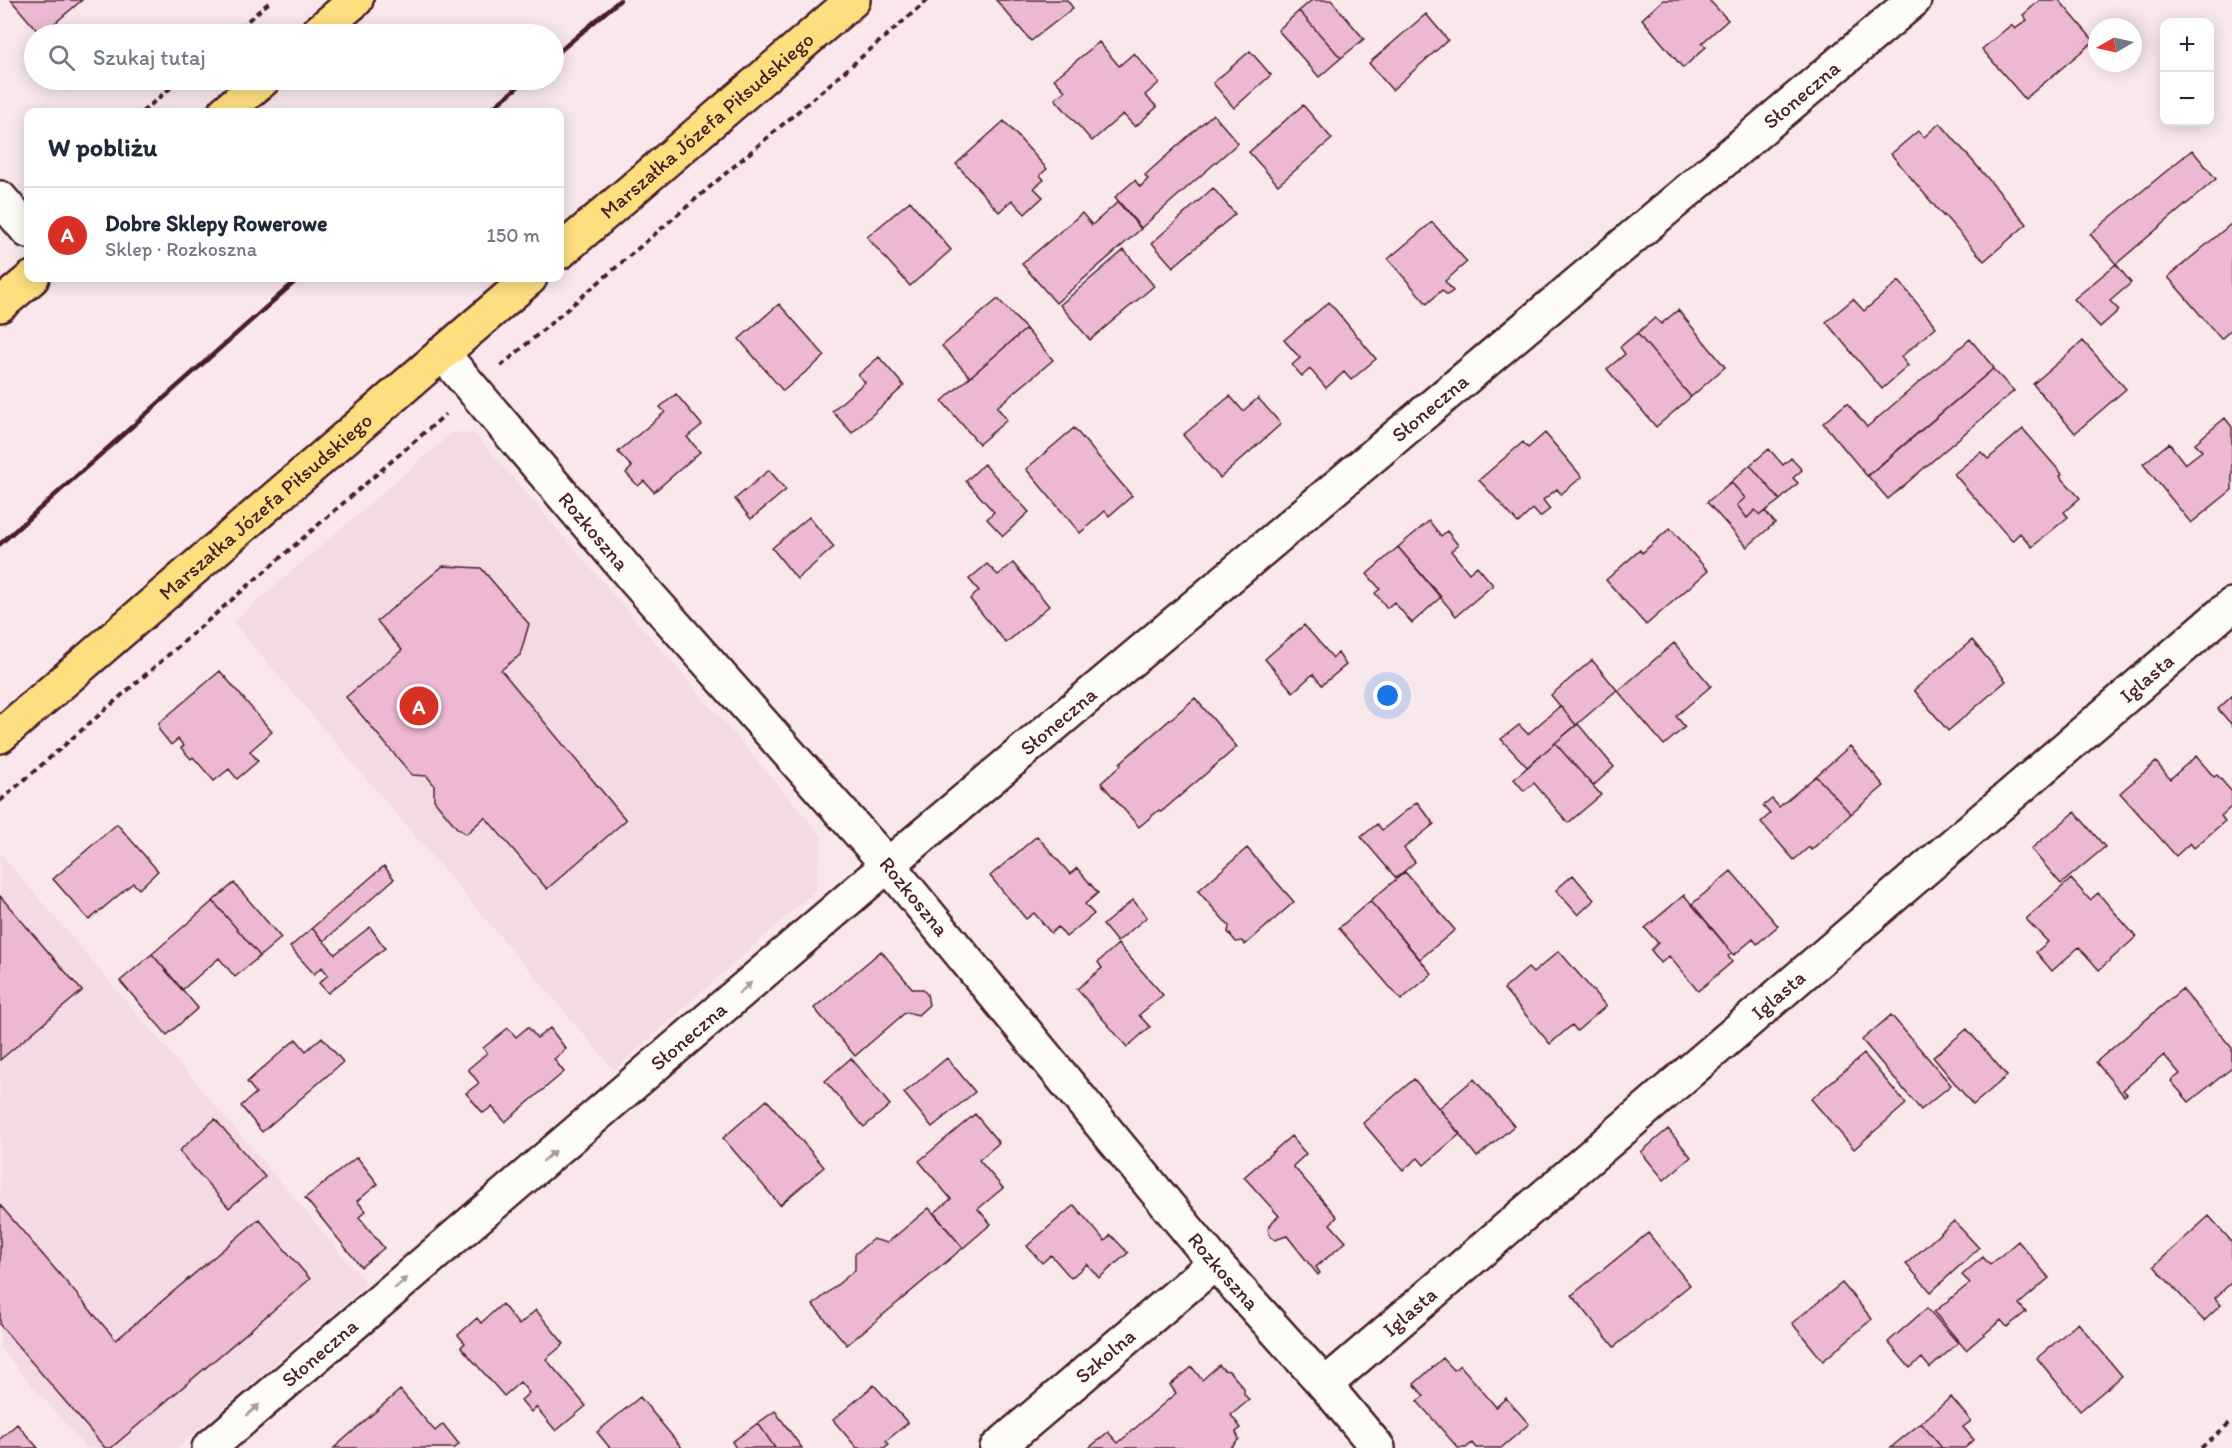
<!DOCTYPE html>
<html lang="pl">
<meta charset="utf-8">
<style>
:root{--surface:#fff;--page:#f6f6f7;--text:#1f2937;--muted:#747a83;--line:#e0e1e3;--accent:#d93025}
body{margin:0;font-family:Itim,sans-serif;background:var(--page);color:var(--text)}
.controls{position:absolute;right:18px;top:18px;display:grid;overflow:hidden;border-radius:12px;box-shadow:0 3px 15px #0003}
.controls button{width:54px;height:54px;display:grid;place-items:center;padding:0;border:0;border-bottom:2px solid var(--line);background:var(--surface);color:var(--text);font:30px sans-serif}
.compass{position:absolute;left:2088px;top:18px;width:54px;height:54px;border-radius:50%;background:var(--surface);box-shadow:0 3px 15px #0003;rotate:261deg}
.you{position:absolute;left:1388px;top:696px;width:21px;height:21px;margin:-15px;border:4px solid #fff;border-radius:50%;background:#1a73e8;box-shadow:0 0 0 9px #1a73e833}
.badge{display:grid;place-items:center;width:39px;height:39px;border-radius:50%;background:var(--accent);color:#fff;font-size:20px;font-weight:700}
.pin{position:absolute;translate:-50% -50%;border:3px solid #fff;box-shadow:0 2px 6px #0006}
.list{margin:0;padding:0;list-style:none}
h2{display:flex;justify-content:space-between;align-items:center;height:78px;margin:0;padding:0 24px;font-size:26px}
h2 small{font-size:20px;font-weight:400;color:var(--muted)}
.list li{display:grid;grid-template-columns:39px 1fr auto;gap:18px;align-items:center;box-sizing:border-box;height:96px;padding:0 24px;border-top:2px solid var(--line)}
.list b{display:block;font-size:22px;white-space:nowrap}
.list p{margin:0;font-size:20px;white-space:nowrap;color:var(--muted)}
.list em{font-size:20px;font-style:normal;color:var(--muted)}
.icon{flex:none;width:33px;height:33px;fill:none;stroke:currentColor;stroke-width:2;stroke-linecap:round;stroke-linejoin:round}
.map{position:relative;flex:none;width:2232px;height:1448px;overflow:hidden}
.search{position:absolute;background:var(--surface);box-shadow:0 3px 15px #0003;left:24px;top:24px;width:540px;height:66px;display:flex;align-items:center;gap:15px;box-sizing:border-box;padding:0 21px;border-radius:33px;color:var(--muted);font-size:22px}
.panel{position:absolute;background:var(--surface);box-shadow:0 3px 15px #0003;left:24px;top:108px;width:540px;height:174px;border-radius:12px}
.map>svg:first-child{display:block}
.built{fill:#f4dae4}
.building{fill:#ecb8d3;stroke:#4a1f2b;stroke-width:1.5}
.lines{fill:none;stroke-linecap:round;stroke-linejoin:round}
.minor-casing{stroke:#4a1f2b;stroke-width:38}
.major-casing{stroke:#4a1f2b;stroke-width:38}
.path{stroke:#4a1f2b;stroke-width:4;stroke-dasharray:6 4.5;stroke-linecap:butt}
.minor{stroke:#fdfcf7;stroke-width:33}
.major{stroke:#fedf80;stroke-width:33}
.rail{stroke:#4a1f2b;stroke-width:4.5}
.oneway{fill:#ac999b}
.labels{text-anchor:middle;stroke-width:6;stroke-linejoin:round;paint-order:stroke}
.street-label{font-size:21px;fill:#4a1f2b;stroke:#fdfcf7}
</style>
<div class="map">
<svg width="2232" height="1448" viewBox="0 0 2232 1448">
<rect width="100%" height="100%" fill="#f8e8ec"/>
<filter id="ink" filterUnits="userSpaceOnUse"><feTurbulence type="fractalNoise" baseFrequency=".0167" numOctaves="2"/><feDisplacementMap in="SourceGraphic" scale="12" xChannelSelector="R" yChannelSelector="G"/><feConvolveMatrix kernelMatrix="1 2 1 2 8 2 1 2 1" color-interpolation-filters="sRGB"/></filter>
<g filter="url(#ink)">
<!-- built -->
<path class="built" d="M453,432L475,434L822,836L815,891L614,1070L233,622Z
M0,853L367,1284L177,1448H86L0,1348Z"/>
<!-- building -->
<path class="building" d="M11,0H82L42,34H40Z
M996,0H1067L1073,8L1031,41Z
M1312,0H1331L1364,39L1341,58L1299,11Z
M1663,0H1709L1728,20L1702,43L1706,47L1683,68L1642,19Z
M2040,0H2059L2094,41L2025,99L1982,49L2011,25L2015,29L2027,20L2023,15Z
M1299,11L1341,58L1319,77L1278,30Z
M1426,14L1448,40L1392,90L1369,63Z
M1099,42L1119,66L1134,53L1159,83L1145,95L1157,107L1135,127L1123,114L1092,141L1055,99L1065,91L1054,79Z
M1250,51L1271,75L1234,108L1213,83Z
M1303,105L1332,139L1278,185L1249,152Z
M1213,114L1238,143L1141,228L1115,197L1135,180L1140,187L1148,179L1145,175Z
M1004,121L1047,169L1040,175L1044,180L1034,188L1043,197L1025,214L1012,200L999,212L956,164Z
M1940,123L2027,224L1984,261L1944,215L1943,216L1891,154L1918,131L1924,137Z
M2192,150L2216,179L2116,264L2090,234Z
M1213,188L1235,214L1173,267L1152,243Z
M910,201L951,250L910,286L867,237Z
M1118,202L1141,229L1056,303L1022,264L1082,213L1092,225Z
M1432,222L1467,262L1445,281L1453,291L1447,295L1442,290L1427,304L1388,259Z
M2232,223V329L2221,339L2168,277Z
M1124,250L1154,286L1090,340L1060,305Z
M2116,264L2131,283L2110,301L2119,310L2100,327L2074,299Z
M1899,281L1936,327L1901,357L1908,366L1882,389L1826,322L1853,299L1864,311Z
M998,299L1026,329L970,377L942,346Z
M1329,302L1376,359L1351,380L1344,372L1326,388L1310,369L1302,376L1292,365L1300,358L1284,340Z
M779,304L825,356L783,391L739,339Z
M1678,310L1725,367L1691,397L1637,333L1655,318L1661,324Z
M1026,329L1053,360L997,407L1007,420L979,444L942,401Z
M1637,333L1691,397L1656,427L1607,369L1625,354L1620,347Z
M1970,339L1994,368L1867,476L1823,423L1847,403L1867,427Z
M2083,341L2126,389L2075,433L2033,384Z
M879,357L904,386L852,433L832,411L865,382L858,375Z
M1993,369L2014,391L1888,499L1868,476Z
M676,394L702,425L687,437L700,452L654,492L644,481L638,486L626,473L632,467L618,452L665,412L660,407Z
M1230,396L1243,411L1258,398L1281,424L1220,478L1183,435Z
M2225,418L2232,427V490L2191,523L2143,464L2169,443L2185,464L2202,451L2195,443Z
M1074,428L1132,496L1109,516L1105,511L1080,533L1026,469Z
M2023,429L2062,474L2060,476L2080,498L2064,512L2068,517L2032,547L2020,533L2012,541L1954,474L1981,452L1988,459Z
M1545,433L1582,477L1561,494L1557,489L1543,500L1550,509L1540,517L1533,509L1518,523L1479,480L1523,442L1528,448Z
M1769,449L1783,465L1791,458L1802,470L1793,478L1798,483L1780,500L1750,465Z
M984,464L1029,512L1003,536L987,519L994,512L966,481Z
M1750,465L1780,500L1760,515L1755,510L1747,518L1737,505L1745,498L1731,482Z
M769,470L786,490L751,519L735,499Z
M1731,482L1745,498L1737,505L1747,518L1755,510L1760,515L1765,511L1775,523L1747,547L1707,502Z
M809,517L834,547L797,579L772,548Z
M1429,521L1441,536L1447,531L1458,545L1451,551L1469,573L1477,566L1493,585L1456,616L1398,547Z
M1670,528L1708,571L1646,625L1606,580L1640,550L1642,553Z
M1398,547L1441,597L1412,623L1394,602L1387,608L1375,593L1380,589L1367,574Z
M1013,563L1049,606L1006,643L970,599L979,591L969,579L987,564L998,575Z
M443,566L481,568L529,624L520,655L501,670L626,820L547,889L485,817L466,834L457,828L434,800V785L427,776L412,775L346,697L402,650L377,621Z
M1304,625L1333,658L1338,653L1346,665L1322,685L1313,674L1293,692L1265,659Z
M1972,640L2006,681L1948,731L1914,690Z
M1674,643L1711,686L1676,716L1685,727L1664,745L1618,691Z
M1592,660L1617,690L1576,725L1551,695Z
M220,671L272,732L250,751L258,761L237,779L229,769L214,781L193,757L191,759L181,748L184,746L178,739L171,745L159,730V723Z
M2232,696V725L2218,709Z
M1195,698L1237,747L1161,812L1159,810L1139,827L1101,783L1121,765L1120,763Z
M1560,706L1576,725L1527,767L1501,739L1519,725L1528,734Z
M1578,724L1614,767L1593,786L1555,743Z
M1555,743L1601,795L1568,823L1534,783L1524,791L1514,779Z
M1850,746L1884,786L1851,814L1816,776Z
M2196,756L2214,777L2217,775L2232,792V806L2221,816L2225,821L2194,848L2190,843L2176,856L2120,793L2156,762L2170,779Z
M1816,776L1851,814L1811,850L1809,847L1794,860L1761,822L1770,814L1763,806L1772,799L1779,807Z
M1417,802L1434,824L1404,848L1415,862L1396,878L1361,837L1377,824L1382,830Z
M2075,812L2105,847L2061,884L2031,849Z
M117,824L158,871L139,889L133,883L89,920L53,879Z
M1037,836L1070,874L1077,868L1098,893L1085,904L1094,914L1066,937L1058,927L1051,933L1034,913L1026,919L990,876Z
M1247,848L1294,902L1245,945L1242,941L1236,942L1228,932L1229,926L1198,891Z
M384,866L394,879L324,941L312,928Z
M1731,871L1778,926L1757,944L1753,939L1734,955L1692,904Z
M1405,872L1455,930L1420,959L1370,901Z
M1573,875L1594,900L1578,915L1556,890Z
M2071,879L2090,900L2098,893L2136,937L2099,970L2079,947L2052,971L2036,952L2048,942L2026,919Z
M234,883L281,938L260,956L213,901Z
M1684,895L1732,953L1728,956L1732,962L1698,991L1669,956L1661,963L1651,950L1658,943L1645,928Z
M0,896L82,991L0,1060Z
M1133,900L1147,917L1117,942L1103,925Z
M213,901L260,956L235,977L219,958L182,990L152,954Z
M1370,901L1432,974L1401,1000L1339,928Z
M370,927L385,948L328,993L319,983L328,975L322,967L314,974L290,947L312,928L335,954Z
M1118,944L1163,995L1139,1015L1150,1027L1127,1047L1077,989L1102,968L1098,962Z
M881,951L913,989H922L927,994L929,1005L918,1015L906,1012L855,1056L814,1008Z
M1559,951L1606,1006L1577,1031L1572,1025L1550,1044L1504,989L1528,968L1533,973Z
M152,954L198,1008L167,1035L120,981Z
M2182,989L2232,1048V1068L2189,1102L2171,1081L2180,1074L2164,1055L2123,1090L2127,1094L2124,1096L2096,1062Z
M1891,1015L1951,1085L1921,1110L1862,1040Z
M528,1027L537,1038L550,1028L566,1049L554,1059L564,1072L505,1122L492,1107L483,1113L466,1093L479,1083L468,1069L487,1053L483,1048L508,1028L516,1037Z
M1967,1029L2007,1076L1973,1105L1933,1057Z
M322,1037L343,1062L262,1132L241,1106L256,1093L247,1082L296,1039L306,1051Z
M1864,1054L1906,1104L1854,1149L1811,1099Z
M851,1058L890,1105L864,1127L825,1081Z
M947,1058L975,1092L932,1127L904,1093Z
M1414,1079L1460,1134L1424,1165L1418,1158L1403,1170L1363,1123Z
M1474,1079L1514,1126L1477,1157L1439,1108Z
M767,1100L824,1167L780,1205L723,1138Z
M975,1114L999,1143L979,1160L1003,1188L978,1209L991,1224L963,1248L934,1213L951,1199L919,1161Z
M215,1119L265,1177L229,1208L179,1151Z
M1668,1129L1691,1157L1664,1180L1641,1152Z
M1291,1136L1306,1154L1293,1166L1337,1217L1330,1224L1346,1242L1316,1267L1320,1273L1318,1275L1287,1236L1275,1240L1270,1236L1268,1229L1273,1221L1279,1216L1244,1177Z
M357,1157L378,1184L357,1201L366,1211L359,1217L384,1248L361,1267L305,1198Z
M0,1205L116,1340L259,1219L310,1279L111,1448H105L0,1325Z
M1074,1205L1105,1241L1111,1235L1128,1253L1099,1278L1087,1264L1071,1278L1051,1255L1042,1263L1027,1246Z
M929,1208L963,1248L847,1345L813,1305L855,1270V1254L873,1239L887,1243Z
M2209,1216L2232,1242V1282L2215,1298L2221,1305L2204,1321L2154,1266Z
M1954,1221L1979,1248L1931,1292L1906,1264Z
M1648,1233L1690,1285L1614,1347L1572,1295Z
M2018,1241L2049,1278L2019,1304L2026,1312L2007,1327L2001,1320L1966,1350L1934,1312L1970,1283L1962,1275L1983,1257L1990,1265Z
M1842,1283L1872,1319L1823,1361L1792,1323Z
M502,1304L519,1325L536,1310L564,1344L546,1359L586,1406L556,1431L536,1407L531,1412L521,1400L529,1393L520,1382L504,1396L461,1347L465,1343L458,1335L477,1318L481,1323Z
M1927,1308L1958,1343L1930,1368L1922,1358L1910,1368L1888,1342Z
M2078,1323L2122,1376L2080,1411L2037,1358Z
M1443,1358L1454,1370L1460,1365L1496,1407L1506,1398L1529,1424L1501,1448H1476L1472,1443L1466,1448H1458L1417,1401L1424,1396L1414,1384Z
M1219,1365L1224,1370L1229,1371L1244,1388V1394L1249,1400L1231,1415L1241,1428L1236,1432L1239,1439L1230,1448H1089L1108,1432L1118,1443L1176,1393L1170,1385L1192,1367L1202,1380Z
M874,1385L908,1423L886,1441L889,1444L884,1448H857L833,1420Z
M400,1390L435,1431L443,1424L459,1444L455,1448H334Z
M640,1397L682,1448H610L597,1432Z
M1951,1397L1971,1421L1963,1427L1974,1440L1965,1448H1942L1921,1423Z
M775,1411L802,1448H775L758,1423Z
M758,1423L775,1448H736L732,1442Z
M1921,1423L1942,1448H1891L1895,1444Z
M17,1424L38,1448H0V1439Z"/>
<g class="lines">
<defs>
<g id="minor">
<path d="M0,198L28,231"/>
<path id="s1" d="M442,353L635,580L888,865L1215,1263L1325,1385L1378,1448"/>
<path id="s2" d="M1325,1385L2232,605"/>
<path id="s3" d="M209,1448L888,865L1914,0"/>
<path id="s4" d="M997,1448L1215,1263"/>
</g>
<g id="major">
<path d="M316,34L356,0"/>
<path d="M225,112L263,80"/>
<path id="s5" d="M560,252L853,0"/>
<path d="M0,305L32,278"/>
<path id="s6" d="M0,736L530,278"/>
</g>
</defs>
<!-- minor casing -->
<use href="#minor" class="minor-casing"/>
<!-- major casing -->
<use href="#major" class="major-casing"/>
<!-- path -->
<path class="path" d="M232,34L272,0
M142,112L180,80
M501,366L928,0
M0,801L446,414
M2201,1448L2232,1421"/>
<!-- minor -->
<use href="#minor" class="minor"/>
<!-- major -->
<use href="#major" class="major"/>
<!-- rail -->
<path class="rail" d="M554,56L620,0
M488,112L526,80
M0,544L299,278"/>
</g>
<!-- one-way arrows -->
<defs><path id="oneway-solid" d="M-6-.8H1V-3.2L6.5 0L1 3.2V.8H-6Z" transform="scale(1.5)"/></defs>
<g class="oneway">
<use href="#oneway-solid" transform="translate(745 988) rotate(-41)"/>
<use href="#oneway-solid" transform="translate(549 1156) rotate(-41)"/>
<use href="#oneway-solid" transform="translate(401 1283) rotate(-41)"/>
<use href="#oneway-solid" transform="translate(253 1410) rotate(-41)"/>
</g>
</g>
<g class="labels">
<!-- street labels -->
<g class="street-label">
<text dy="7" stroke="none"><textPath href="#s3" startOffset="2090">Słoneczna</textPath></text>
<text dy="7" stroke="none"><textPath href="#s5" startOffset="194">Marszałka Józefa Piłsudskiego</textPath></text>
<text dy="7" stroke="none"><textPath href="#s3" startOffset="1604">Słoneczna</textPath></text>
<text dy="7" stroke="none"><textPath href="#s6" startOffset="351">Marszałka Józefa Piłsudskiego</textPath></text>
<text dy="7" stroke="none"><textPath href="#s1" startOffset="234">Rozkoszna</textPath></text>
<text dy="7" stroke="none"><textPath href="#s2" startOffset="1084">Iglasta</textPath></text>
<text dy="7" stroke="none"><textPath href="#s3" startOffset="1118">Słoneczna</textPath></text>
<text dy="7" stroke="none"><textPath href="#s1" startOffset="720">Rozkoszna</textPath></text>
<text dy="7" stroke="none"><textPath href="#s2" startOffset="598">Iglasta</textPath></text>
<text dy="7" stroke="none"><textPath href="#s3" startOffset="632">Słoneczna</textPath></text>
<text dy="7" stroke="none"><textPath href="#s1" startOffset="1206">Rozkoszna</textPath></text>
<text dy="7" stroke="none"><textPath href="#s2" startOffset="112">Iglasta</textPath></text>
<text dy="7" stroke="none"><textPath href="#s3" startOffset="146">Słoneczna</textPath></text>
<text dy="7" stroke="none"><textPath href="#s4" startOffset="142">Szkolna</textPath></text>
</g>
</g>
</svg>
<div class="controls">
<button>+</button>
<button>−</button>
</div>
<svg class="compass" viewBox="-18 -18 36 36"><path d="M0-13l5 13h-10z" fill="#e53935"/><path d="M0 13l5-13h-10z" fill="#747a83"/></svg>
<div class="you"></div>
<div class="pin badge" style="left:419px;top:706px">A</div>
<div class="search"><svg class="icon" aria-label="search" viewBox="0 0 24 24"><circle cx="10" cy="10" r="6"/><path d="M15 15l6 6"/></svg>Szukaj tutaj</div>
<section class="panel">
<h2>W pobliżu<small></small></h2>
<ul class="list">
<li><span class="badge">A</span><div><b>Dobre Sklepy Rowerowe</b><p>Sklep · Rozkoszna</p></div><em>150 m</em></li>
</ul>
</section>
</div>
